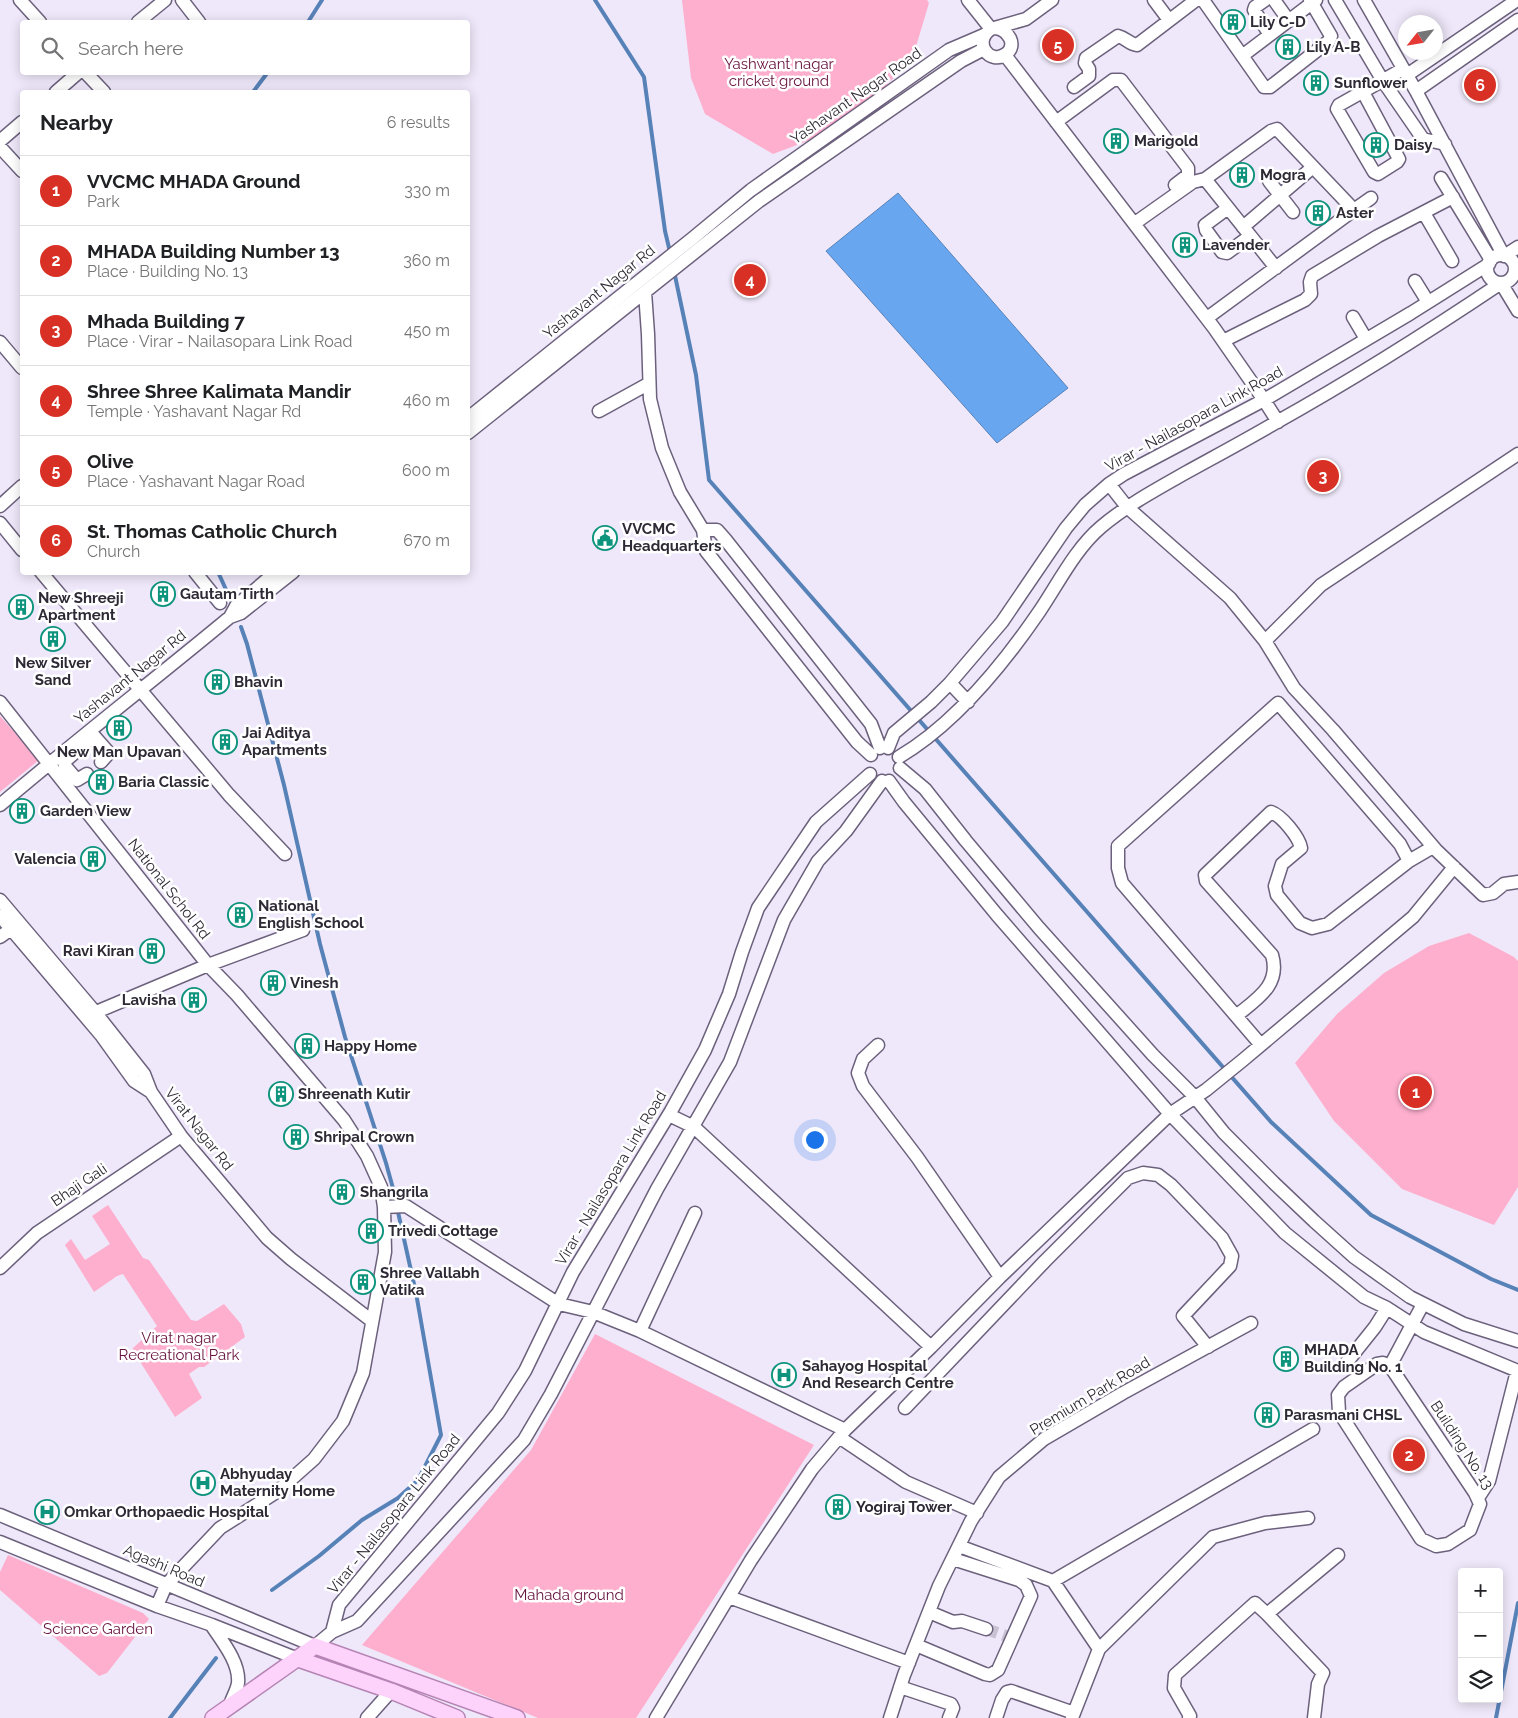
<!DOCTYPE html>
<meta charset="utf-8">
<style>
:root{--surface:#fff;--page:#f2f2f2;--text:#202124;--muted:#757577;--line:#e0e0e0;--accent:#d93025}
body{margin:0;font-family:Raleway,sans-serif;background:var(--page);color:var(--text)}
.controls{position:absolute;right:15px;bottom:15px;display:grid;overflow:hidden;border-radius:5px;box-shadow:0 2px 12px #0003}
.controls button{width:45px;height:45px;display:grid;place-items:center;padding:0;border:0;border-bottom:1px solid var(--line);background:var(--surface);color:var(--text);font:25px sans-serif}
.compass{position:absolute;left:1398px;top:15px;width:45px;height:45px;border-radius:50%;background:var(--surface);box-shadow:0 2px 12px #0003;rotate:239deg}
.you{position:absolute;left:814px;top:1139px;width:18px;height:18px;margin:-12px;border:4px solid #fff;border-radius:50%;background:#1a73e8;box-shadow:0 0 0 8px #1a73e833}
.badge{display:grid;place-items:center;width:32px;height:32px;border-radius:50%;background:var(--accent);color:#fff;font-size:16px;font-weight:700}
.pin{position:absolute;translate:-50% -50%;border:2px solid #fff;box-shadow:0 1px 5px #0006}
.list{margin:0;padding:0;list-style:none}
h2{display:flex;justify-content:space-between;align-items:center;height:65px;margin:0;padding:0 20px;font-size:21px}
h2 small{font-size:16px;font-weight:400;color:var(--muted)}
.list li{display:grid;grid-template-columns:32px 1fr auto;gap:15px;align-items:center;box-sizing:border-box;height:70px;padding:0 20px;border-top:1px solid var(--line)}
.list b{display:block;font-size:19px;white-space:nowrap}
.list p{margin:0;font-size:16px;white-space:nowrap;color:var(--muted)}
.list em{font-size:16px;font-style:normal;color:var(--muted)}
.icon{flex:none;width:28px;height:28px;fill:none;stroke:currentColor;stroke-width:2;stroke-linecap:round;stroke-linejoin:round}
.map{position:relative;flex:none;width:1518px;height:1718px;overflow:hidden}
.search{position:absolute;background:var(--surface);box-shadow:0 2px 12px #0003;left:20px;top:20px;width:450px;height:55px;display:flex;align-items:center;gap:12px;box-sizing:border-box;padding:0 18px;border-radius:5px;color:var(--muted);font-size:19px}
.panel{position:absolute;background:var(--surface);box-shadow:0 2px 12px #0003;left:20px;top:90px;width:450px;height:485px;border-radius:5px}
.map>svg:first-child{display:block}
.green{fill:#feafce}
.water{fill:#68a7f0;stroke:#5782b8}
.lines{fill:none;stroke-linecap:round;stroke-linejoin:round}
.stream{stroke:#5782b8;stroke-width:4}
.minor-tunnel{stroke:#c8c2d3;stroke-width:12;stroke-dasharray:12 6;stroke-linecap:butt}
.minor-casing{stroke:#6c617c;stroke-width:15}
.major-casing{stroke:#b584b4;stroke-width:18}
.minor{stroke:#fff;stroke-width:12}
.major{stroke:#fed3fb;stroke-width:15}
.labels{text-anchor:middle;stroke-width:5;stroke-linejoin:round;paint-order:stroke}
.poi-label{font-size:15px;font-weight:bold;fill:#2e2a35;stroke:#fff;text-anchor:start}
.park-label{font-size:15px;fill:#67123e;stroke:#fff}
.street-label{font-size:15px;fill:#2e2a35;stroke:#fff}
</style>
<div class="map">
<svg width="1518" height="1718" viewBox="0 0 1518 1718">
<rect width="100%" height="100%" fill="#efe8fa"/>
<!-- green -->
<path class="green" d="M682,0H927L929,3L912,60L842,128L773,154L705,114L691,78Z
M0,716L39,760L0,792Z
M1469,933L1514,957L1518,961V1187L1494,1225L1402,1189L1334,1121L1295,1063L1337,1014L1384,973L1429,946Z
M108,1205L143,1258L149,1260L191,1320L197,1321L224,1304L241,1324L245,1337L204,1367H199L189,1374L202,1398L175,1417L132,1349L157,1326L123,1274L117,1276L94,1292L65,1245L71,1239L85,1260L110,1244L92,1216Z
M595,1334L814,1445L636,1718H538L362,1645L531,1450Z
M8,1555L143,1613L149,1619L107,1673L99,1676L0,1590V1572Z"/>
<!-- water -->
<path class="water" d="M898,193L1068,388L997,443L826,251Z"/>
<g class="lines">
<!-- stream -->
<path class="stream" d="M595,0L644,77L665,231L670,252
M308,22L322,0
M253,92L268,72
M674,271L696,375L709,480L1271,1122L1371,1215L1491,1279L1518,1290
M218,572L233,605
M241,627L247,644L284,785L320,944L345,1037L386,1163L394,1192
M272,1590L319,1556L362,1520L398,1498L418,1480L441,1435L416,1293L398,1212
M170,1718L216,1658
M1496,1718L1518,1603"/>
<!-- minor-tunnel -->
<path class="minor-tunnel" d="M986,1629L1009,1637"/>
<defs>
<path id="minor" d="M20,0L40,22
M182,0L199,22
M968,0L991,29
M1154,0L1169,20
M1203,0L1264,87H1270L1329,41L1331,36L1310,0
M1265,0L1255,7L1254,10L1270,35
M1274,0L1289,21
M1335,0L1383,81L1423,139L1445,144
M1364,0L1416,91L1504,256L1518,247
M138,22L165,0
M996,28C1008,30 1018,45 1006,54C989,66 972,41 991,29L1026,19L1052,0
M1005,55L1214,328L1264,400L1278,422
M1242,56L1316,0
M85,72L104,92
M1407,75L1517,0
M1074,87L1089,76V69L1085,63L1086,58L1118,36C1126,38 1129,44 1137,45L1196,0
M1416,91L1518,20
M56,92L79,72
M1363,92L1399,159L1397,162L1378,174L1374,172L1337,109L1339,105C1360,93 1382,81 1403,69
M1056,122L1113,80H1121L1188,168V175L1175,185
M0,141L22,122
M0,147L22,171
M1441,178L1491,260
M1205,179L1276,268
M1269,181L1293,212
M1228,208L1205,225L1206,230L1222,252L1227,253L1250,236
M1354,210L1371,198
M1424,213L1452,261
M1135,223L1193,182L1205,179L1271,131L1277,129L1354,210L1207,318
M1243,227L1313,167
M1487 269a14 14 0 1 1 28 0a14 14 0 1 1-28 0Z
M1415,281L1428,302
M645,292L648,334L650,399L662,448L680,492L703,530
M1353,317L1366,339
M1223,341L1305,300L1311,294L1310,282L1312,276L1378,236L1453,197
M0,342L22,368
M599,411L648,384
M468,418L693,238L751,190L949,50L984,35
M468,433L759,201L961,61L984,49
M1109,484L1127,507L1230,598L1265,641L1294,688L1333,730L1436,850L1483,895L1493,893L1504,884L1518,882
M0,506L22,486
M0,523L22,550
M41,572L229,795L285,854
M195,572L220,603
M230,617L241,613L293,572
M1265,641L1321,585L1518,454
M950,683L968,702
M0,702L208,965L237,995L344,1120L367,1156L381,1187L384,1207L385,1252L363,1373L343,1421L314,1459L278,1491L220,1528L166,1585L157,1606
M888,748L894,733L931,702L950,683L1002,622L1066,528L1085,505L1109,484L1124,474L1264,400L1411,313L1489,264
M871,755L857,742L706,551L703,530H717L725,539L871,724L880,748
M899,757C955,724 1002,666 1039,612C1058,584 1075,549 1101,527C1127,505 1157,489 1187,472C1216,456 1246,440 1275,423C1352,380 1428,332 1501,283L1518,311
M900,768L925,789L966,841L1039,928L1153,1055L1194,1096L1224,1133L1274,1183L1314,1221L1354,1257L1410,1297L1464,1324L1518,1341
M87,774L77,780L65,766L64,762L94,736L109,753L101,762
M889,781L904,802L997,915L1170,1114L1285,1233L1364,1297L1387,1308L1424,1332L1518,1371
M0,805C75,741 154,680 230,617L236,606L276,572
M1409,861L1433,847
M0,900L95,1012L144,1074L151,1092
M0,916L101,1035L134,1081L151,1092L181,1136L267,1238L291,1259L372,1321
M0,937L11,929
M89,1015L208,965L303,930
M1236,1016C1257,999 1281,985 1272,955L1206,881L1205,875L1271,812C1282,816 1299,837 1301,848L1282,864L1275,886L1277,895L1300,923L1312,928L1328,924L1409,861L1400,844L1278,703L1118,846V868L1122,883L1261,1045
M878,1045L863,1059L858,1073L863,1086L917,1157L1000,1277
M669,1115L694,1127L931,1347
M384,1207L406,1206L559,1304L593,1312L640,1331L845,1430
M0,1268L37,1233L181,1136
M640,1331L695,1213
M1347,1362L1375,1327L1387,1308
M1390,1366L1383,1363L1377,1364L1344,1387L1338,1395L1339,1412L1421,1539L1436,1546L1448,1544L1470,1530L1480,1504L1475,1493L1390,1366L1423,1304
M905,1408L1045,1261L1128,1178L1143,1173L1158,1175L1171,1185L1222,1238L1232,1256L1230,1266L1183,1316L1208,1347
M839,1437L906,1482L977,1513
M1478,1498L1489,1481L1517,1371
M0,1515C105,1558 210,1603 315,1646L332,1632L357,1621L524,1440L551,1394L657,1189L730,1062L784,920L818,861L846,831L882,781
M0,1542L157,1606L212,1625L298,1659
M959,1546L1053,1581L1313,1429
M1053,1581L1099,1649
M729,1597L909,1663
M929,1612L953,1622L962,1621L986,1629
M1267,1614L1338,1555
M212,1626C222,1641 240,1663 238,1683C237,1690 232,1698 230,1705
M332,1632L339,1605L498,1413L525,1371L573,1272L671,1111L705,1050L729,994L742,952L758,908L816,822L870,774
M916,1645L985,1674L990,1675L998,1670L1031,1596L1026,1585L1019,1580L953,1559
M900,1687L951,1704L953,1708L949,1718
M367,1718L391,1691
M656,1718L751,1560L812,1469L845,1430L931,1347L1000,1277L1170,1114L1206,1090L1243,1060L1413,917L1454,867
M890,1718L904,1675L939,1586L971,1521L999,1477L1044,1439L1123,1393L1251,1323
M996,1718L1002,1700L1007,1692L1011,1691L1074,1713
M1072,1718L1099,1649L1213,1537L1265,1523L1308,1518
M1189,1718L1190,1716L1174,1688L1175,1675L1255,1603L1267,1614L1323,1673L1318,1684L1314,1718"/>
<path id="major" d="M298,1659L391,1691L457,1718
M213,1718L315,1646L517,1718"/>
</defs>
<!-- minor casing -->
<use href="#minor" class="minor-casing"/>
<!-- major casing -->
<use href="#major" class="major-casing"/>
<!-- minor -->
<use href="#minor" class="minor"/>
<!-- major -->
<use href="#major" class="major"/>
</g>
<!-- icons -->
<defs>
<symbol id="building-ring" viewBox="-11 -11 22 22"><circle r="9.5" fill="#fff" stroke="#0e937d" stroke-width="1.5"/><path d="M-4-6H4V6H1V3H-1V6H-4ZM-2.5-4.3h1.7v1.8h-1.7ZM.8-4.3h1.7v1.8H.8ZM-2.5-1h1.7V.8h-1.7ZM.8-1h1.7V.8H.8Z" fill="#0e937d"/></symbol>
<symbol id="civic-ring" viewBox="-11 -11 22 22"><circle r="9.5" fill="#fff" stroke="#0e937d" stroke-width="1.5"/><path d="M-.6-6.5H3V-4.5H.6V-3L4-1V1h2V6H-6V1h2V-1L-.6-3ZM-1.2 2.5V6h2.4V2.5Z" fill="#0e937d"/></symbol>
<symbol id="hospital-ring" viewBox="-11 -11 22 22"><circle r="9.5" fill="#fff" stroke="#0e937d" stroke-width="1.5"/><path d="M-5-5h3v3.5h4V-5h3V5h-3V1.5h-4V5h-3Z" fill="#0e937d"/></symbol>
</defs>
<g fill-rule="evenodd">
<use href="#building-ring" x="1219" y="8" width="28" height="28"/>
<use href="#building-ring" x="1274" y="33" width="28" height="28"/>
<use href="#building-ring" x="1302" y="69" width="28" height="28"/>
<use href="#building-ring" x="1102" y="127" width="28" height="28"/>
<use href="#building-ring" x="1362" y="131" width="28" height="28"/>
<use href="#building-ring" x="1228" y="161" width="28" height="28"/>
<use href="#building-ring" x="1304" y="199" width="28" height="28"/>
<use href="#building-ring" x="1171" y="231" width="28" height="28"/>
<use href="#civic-ring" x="591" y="524" width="28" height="28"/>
<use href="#building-ring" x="149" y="580" width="28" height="28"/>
<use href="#building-ring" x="7" y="593" width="28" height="28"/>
<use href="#building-ring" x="39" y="625" width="28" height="28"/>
<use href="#building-ring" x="203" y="668" width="28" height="28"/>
<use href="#building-ring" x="105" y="714" width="28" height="28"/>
<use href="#building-ring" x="211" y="728" width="28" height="28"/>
<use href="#building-ring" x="87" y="768" width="28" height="28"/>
<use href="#building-ring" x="8" y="797" width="28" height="28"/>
<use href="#building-ring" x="79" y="845" width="28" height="28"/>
<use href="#building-ring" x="226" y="901" width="28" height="28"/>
<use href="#building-ring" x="138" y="937" width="28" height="28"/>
<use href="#building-ring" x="259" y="969" width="28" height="28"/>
<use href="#building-ring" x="180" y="986" width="28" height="28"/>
<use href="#building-ring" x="293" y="1032" width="28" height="28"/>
<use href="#building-ring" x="267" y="1080" width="28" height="28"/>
<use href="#building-ring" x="282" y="1123" width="28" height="28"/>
<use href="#building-ring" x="328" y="1178" width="28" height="28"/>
<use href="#building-ring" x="357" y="1217" width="28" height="28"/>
<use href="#building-ring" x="349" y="1268" width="28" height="28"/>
<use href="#building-ring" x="1272" y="1345" width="28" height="28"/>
<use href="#hospital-ring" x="770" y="1361" width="28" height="28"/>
<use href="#building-ring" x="1253" y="1401" width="28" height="28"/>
<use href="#hospital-ring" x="189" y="1469" width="28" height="28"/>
<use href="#building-ring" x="824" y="1493" width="28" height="28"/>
<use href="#hospital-ring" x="33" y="1498" width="28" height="28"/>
</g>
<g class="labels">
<!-- poi labels -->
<g class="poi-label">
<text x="1250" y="27">Lily C-D</text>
<text x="1306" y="52">Lily A-B</text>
<text x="1334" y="88">Sunflower</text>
<text x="1134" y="146">Marigold</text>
<text x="1394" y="150">Daisy</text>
<text x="1260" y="180">Mogra</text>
<text x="1336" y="218">Aster</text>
<text x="1202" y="250">Lavender</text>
<text x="622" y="534">VVCMC<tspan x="622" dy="17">Headquarters</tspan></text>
<text x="180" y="599">Gautam Tirth</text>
<text x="38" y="603">New Shreeji<tspan x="38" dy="17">Apartment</tspan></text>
<text x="53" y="668" text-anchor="middle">New Silver<tspan x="53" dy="17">Sand</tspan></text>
<text x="234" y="687">Bhavin</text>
<text x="242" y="738">Jai Aditya<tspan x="242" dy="17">Apartments</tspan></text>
<text x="119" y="757" text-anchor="middle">New Man Upavan</text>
<text x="118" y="787">Baria Classic</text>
<text x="40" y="816">Garden View</text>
<text x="76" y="864" text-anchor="end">Valencia</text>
<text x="258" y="911">National<tspan x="258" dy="17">English School</tspan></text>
<text x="134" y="956" text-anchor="end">Ravi Kiran</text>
<text x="290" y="988">Vinesh</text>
<text x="176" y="1005" text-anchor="end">Lavisha</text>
<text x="324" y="1051">Happy Home</text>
<text x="298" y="1099">Shreenath Kutir</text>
<text x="314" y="1142">Shripal Crown</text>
<text x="360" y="1197">Shangrila</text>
<text x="388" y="1236">Trivedi Cottage</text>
<text x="380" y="1278">Shree Vallabh<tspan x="380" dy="17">Vatika</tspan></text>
<text x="1304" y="1355">MHADA<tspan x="1304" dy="17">Building No. 1</tspan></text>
<text x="802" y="1371">Sahayog Hospital<tspan x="802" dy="17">And Research Centre</tspan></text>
<text x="1284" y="1420">Parasmani CHSL</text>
<text x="220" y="1479">Abhyuday<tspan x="220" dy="17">Maternity Home</tspan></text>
<text x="856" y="1512">Yogiraj Tower</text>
<text x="64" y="1517">Omkar Orthopaedic Hospital</text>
</g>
<!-- park labels -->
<g class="park-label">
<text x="779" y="69">Yashwant nagar<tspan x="779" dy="17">cricket ground</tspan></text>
<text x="179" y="1343">Virat nagar<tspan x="179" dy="17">Recreational Park</tspan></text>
<text x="569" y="1600">Mahada ground</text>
<text x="98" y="1634">Science Garden</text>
</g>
<!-- street labels -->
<g class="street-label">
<text transform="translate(856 96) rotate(-35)" y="5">Yashavant Nagar Road</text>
<text transform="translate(599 292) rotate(-39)" y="5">Yashavant Nagar Rd</text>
<text transform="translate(1194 419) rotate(-29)" y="5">Virar - Nailasopara Link Road</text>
<text transform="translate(130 677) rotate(-39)" y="5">Yashavant Nagar Rd</text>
<text transform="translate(169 889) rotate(52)" y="5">National Schol Rd</text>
<text transform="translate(199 1129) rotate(52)" y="5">Virat Nagar Rd</text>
<text transform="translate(611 1178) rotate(-59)" y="5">Virar - Nailasopara Link Road</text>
<text transform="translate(79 1185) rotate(-34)" y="5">Bhaji Gali</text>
<text transform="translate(1090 1396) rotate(-31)" y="5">Premium Park Road</text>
<text transform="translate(1462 1445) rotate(57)" y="5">Building No. 13</text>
<text transform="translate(394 1514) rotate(-51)" y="5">Virar - Nailasopara Link Road</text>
<text transform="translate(164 1566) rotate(23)" y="5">Agashi Road</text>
</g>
</g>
</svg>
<div class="controls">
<button>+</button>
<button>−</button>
<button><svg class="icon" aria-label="layers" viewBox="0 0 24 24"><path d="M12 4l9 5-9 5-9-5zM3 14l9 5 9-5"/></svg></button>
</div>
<svg class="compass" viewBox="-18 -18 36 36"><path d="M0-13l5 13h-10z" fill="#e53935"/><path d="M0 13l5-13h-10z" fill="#757577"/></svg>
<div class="you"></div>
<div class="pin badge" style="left:1416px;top:1092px">1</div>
<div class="pin badge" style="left:1409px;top:1455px">2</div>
<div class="pin badge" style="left:1323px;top:476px">3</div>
<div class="pin badge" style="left:750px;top:280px">4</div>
<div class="pin badge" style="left:1058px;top:45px">5</div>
<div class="pin badge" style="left:1480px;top:85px">6</div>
<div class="search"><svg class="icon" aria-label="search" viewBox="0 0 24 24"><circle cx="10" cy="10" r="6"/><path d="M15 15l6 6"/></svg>Search here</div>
<section class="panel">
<h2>Nearby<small>6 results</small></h2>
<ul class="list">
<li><span class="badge">1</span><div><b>VVCMC MHADA Ground</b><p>Park</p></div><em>330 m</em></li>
<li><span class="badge">2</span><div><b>MHADA Building Number 13</b><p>Place · Building No. 13</p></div><em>360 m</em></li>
<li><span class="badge">3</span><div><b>Mhada Building 7</b><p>Place · Virar - Nailasopara Link Road</p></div><em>450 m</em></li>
<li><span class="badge">4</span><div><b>Shree Shree Kalimata Mandir</b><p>Temple · Yashavant Nagar Rd</p></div><em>460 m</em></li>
<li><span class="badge">5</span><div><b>Olive</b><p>Place · Yashavant Nagar Road</p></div><em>600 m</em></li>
<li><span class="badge">6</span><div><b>St. Thomas Catholic Church</b><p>Church</p></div><em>670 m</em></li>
</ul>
</section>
</div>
